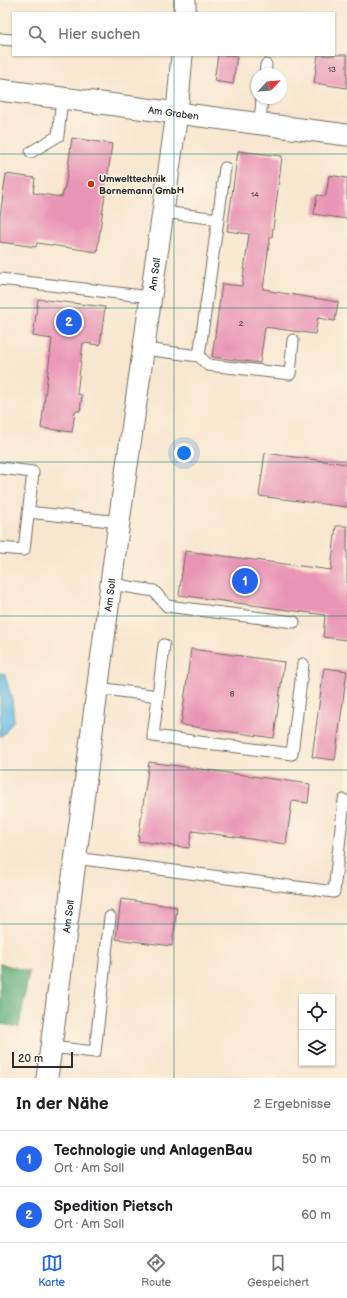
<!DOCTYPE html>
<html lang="de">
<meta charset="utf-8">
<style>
:root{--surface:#fff;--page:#f2f2f2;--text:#202124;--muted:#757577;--line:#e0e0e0;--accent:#2563eb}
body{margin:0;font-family:"Balsamiq Sans",sans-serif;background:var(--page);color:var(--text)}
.controls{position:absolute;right:12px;bottom:12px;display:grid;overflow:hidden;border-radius:0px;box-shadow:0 1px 3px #0004}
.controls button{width:36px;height:36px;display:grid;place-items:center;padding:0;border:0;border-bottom:1px solid var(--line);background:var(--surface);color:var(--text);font:20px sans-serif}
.compass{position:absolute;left:251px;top:68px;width:36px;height:36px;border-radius:50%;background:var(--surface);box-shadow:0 1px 3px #0004;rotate:64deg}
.scale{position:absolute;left:12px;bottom:10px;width:61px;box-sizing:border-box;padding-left:4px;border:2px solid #2b2b2b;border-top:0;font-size:11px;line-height:14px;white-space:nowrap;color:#2b2b2b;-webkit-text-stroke:3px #fcf5e5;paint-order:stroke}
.you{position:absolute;left:184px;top:453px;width:14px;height:14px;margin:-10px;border:3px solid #fff;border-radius:50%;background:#1a73e8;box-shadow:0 0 0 6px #1a73e833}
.badge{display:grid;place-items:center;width:26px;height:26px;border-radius:50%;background:var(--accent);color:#fff;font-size:13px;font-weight:700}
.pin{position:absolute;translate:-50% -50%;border:2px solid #fff;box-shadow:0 1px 4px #0006}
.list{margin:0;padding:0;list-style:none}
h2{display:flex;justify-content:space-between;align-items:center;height:52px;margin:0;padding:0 16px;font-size:17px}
h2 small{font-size:13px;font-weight:400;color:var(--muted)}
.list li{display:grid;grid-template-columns:26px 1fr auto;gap:12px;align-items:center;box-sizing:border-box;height:56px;padding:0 16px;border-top:1px solid var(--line)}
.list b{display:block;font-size:15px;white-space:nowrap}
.list p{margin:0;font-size:13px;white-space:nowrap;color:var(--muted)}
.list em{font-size:13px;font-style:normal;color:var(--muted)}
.icon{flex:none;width:22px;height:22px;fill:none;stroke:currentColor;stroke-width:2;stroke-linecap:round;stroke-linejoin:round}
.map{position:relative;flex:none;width:347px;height:1078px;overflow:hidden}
.search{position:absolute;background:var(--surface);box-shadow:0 1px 3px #0004;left:12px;right:12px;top:12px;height:44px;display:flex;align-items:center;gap:10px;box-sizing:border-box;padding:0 14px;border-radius:0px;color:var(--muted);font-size:15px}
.sheet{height:164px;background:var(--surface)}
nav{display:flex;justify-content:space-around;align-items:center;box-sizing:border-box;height:56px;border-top:1px solid var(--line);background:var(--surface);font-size:11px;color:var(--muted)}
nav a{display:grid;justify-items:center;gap:2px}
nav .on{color:var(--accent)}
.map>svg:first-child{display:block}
.forest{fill:#5dac78;stroke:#446c52}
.water{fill:#6bbde7;stroke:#4b7489}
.building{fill:#e995b6}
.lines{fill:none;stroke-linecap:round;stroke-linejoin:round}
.lane-casing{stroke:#736d65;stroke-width:13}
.street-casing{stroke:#736d65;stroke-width:23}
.lane{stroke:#fff;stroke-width:11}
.street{stroke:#fff;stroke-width:21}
.grid{fill:none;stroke:#0f766e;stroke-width:1;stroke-opacity:0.55}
.poi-dot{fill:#c8321e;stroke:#fcf5e5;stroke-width:1.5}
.labels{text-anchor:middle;stroke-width:3;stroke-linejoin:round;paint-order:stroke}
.number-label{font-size:8px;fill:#5a464e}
.street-label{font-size:10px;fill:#2b2b2b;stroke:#fcf5e5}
.poi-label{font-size:10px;font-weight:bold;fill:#2b2b2b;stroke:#fcf5e5;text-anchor:start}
</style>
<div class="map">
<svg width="347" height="1078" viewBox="0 0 347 1078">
<rect width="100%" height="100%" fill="#fcf5e5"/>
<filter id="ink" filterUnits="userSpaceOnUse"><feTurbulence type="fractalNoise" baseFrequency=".025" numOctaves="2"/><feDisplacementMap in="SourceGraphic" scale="8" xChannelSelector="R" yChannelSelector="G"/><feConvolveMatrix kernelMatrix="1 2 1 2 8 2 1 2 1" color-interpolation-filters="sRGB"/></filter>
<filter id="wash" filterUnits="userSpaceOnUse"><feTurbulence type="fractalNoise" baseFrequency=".012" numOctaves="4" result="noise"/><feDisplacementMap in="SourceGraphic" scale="16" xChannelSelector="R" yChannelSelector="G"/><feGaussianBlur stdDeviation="0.9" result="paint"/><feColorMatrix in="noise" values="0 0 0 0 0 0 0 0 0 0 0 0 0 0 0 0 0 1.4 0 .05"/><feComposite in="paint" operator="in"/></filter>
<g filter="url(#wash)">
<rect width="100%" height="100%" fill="#f8e7d0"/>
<!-- forest -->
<path class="forest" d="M0,963L29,972L19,1027L0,1024Z"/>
<!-- water -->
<path class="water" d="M0,673L5,674L12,700L14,720L3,735L0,736Z"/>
<g id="blocks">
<!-- building -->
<path class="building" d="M218,55H237L233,84L214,81Z
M318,55H347V88L314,83Z
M72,138L112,144L97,252L37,243L36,247L0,242V216L6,174L35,178L33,193L62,197L66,182Z
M238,151L282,156L272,237H270L263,289L270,290V291L338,302L335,321L318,318L315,334L265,327L260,363L212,357L222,284L242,286L249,234L227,231Z
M329,175L347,178V219L314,214L317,195L326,196Z
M38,299L105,307L100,345L83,343L77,394L82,395L80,411H75L72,432L41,428L52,339L33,336Z
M265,453L347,464V507L259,496Z
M336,526H347V640L323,637L325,615L179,595L185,551L331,570Z
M191,649L284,662L274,738L181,725Z
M324,668L347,671L335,760L312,757Z
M149,762L310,784L308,803L292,801L286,844L192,831L189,848L138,841Z
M121,899L177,907L172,946L116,939Z"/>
</g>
</g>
<g filter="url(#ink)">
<use href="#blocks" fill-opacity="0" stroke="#736d65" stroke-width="1"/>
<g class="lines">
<defs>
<path id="lane" d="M0,39L13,40
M265,74L266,65
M260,124L262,98
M31,152L58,136L62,98
M163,212L218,219L225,168
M0,279L151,297
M144,349L199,356L218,219
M199,356L208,365L290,374L293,340
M0,468L33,472L24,550L0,548
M28,512L119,522
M111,584L154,591L167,606L294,622
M97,688L158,696L153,736L292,754L303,664
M158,696L164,645
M75,858L334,892L344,800
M51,1047L95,1052L110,917"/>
<g id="street">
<path d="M185,13V0"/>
<path id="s1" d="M0,90L347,135"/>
<path id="s2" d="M47,1078L119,522L177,113L182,55"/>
</g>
</defs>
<!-- lane casing -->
<use href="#lane" class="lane-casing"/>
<!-- street casing -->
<use href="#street" class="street-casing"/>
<!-- lane -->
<use href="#lane" class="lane"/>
<!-- street -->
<use href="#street" class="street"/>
</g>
</g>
<!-- grid -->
<path class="grid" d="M174,0V13M174,55V1078M0,154H347M0,308H347M0,462H347M0,616H347M0,770H347M0,924H347"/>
<!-- markers -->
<circle class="poi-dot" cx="91" cy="184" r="4"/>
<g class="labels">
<!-- number labels -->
<g class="number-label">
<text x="332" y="72">13</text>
<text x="255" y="197">14</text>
<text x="241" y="326">2</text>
<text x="232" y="696">8</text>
</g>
<!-- street labels -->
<g class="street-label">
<text dy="4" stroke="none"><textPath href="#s1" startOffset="175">Am Graben</textPath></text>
<text dy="4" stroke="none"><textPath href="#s2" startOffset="811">Am Soll</textPath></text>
<text dy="4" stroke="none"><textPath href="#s2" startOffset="487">Am Soll</textPath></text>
<text dy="4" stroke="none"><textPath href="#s2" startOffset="163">Am Soll</textPath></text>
</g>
<!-- poi labels -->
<g class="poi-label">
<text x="99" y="182">Umwelttechnik<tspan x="99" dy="12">Bornemann GmbH</tspan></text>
</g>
</g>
</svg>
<div class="controls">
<button><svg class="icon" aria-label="locate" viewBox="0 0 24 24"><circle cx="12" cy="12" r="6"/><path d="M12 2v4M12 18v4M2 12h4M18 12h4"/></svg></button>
<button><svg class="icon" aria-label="layers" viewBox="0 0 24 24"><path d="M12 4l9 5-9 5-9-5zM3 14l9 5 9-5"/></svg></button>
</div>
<svg class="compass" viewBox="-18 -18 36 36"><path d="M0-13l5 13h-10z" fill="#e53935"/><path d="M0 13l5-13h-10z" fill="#757577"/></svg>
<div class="scale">20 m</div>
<div class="you"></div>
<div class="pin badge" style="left:245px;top:581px">1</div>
<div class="pin badge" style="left:69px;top:322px">2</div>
<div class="search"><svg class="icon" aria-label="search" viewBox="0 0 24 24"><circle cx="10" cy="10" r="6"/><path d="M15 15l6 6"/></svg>Hier suchen</div>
</div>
<section class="sheet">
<h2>In der Nähe<small>2 Ergebnisse</small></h2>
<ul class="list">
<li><span class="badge">1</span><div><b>Technologie und AnlagenBau</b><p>Ort · Am Soll</p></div><em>50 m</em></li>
<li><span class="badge">2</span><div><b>Spedition Pietsch</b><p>Ort · Am Soll</p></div><em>60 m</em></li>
</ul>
</section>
<nav>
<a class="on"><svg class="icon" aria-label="map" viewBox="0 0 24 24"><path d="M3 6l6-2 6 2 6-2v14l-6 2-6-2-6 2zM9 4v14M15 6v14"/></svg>Karte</a>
<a><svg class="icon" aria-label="directions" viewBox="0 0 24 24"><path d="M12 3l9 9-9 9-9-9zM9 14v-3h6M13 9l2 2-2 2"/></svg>Route</a>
<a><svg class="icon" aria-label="saved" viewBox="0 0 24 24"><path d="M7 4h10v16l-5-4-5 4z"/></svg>Gespeichert</a>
</nav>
